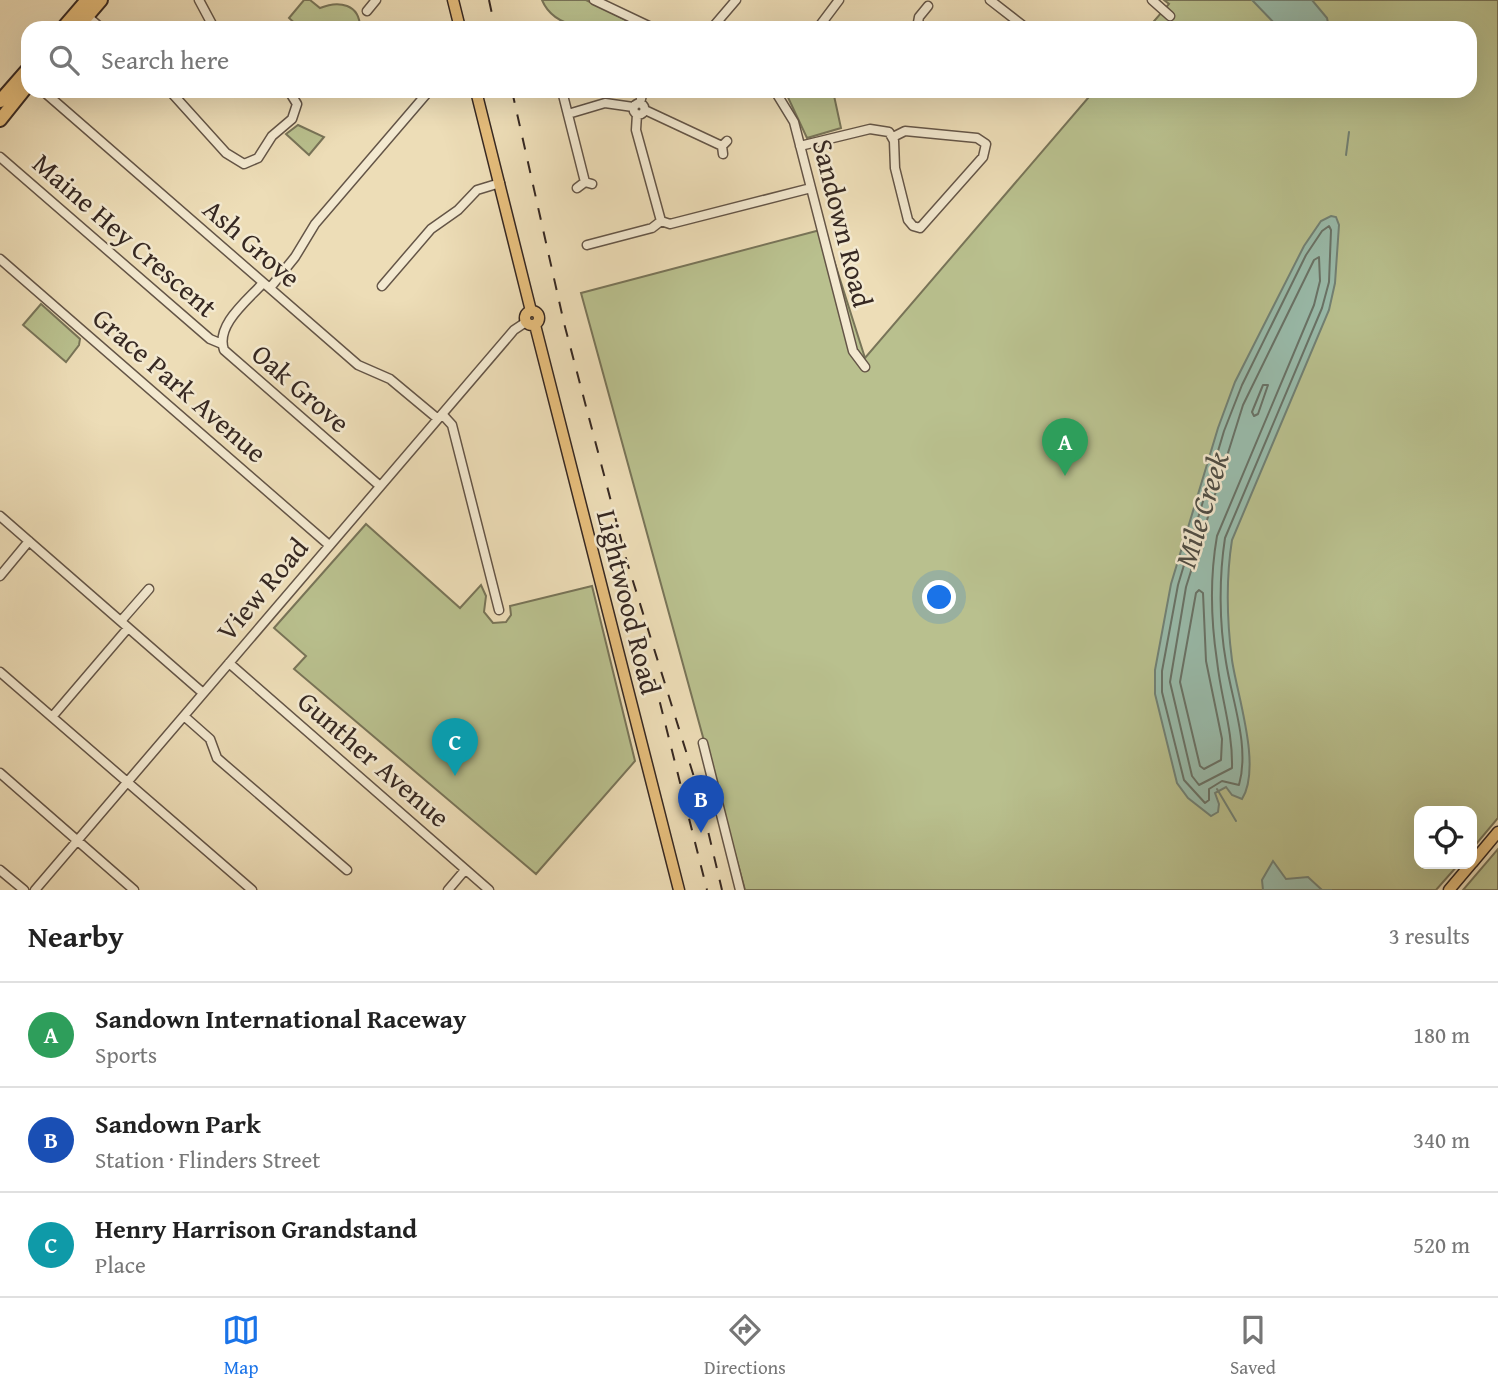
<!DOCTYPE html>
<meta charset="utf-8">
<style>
:root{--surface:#fff;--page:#f6f6f6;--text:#222;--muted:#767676;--line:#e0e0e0;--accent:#1a73e8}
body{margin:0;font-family:"Gentium Book Plus",serif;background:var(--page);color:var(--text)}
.controls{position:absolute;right:21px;bottom:21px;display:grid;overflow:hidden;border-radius:14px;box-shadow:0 7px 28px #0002}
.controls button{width:63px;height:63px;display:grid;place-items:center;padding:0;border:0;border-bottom:2px solid var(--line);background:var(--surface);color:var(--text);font:35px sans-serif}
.you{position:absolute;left:940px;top:598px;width:24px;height:24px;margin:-18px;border:5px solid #fff;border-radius:50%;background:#1a73e8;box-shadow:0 0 0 10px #1a73e833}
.badge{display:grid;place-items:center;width:46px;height:46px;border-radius:50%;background:var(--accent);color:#fff;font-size:23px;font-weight:700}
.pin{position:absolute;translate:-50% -58px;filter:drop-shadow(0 2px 4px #0008)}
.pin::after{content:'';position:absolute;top:37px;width:24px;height:21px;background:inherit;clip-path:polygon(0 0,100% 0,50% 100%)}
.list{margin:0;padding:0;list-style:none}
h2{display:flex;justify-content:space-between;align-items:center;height:91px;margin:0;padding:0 28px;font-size:30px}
h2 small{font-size:23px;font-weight:400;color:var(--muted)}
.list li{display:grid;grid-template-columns:46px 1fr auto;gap:21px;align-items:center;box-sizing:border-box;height:105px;padding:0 28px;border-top:2px solid var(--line)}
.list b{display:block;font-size:26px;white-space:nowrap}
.list p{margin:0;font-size:23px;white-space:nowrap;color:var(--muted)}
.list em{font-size:23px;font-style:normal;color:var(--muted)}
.icon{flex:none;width:38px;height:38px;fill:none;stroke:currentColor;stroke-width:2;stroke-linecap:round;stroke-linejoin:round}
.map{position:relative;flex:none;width:1498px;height:890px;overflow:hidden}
.search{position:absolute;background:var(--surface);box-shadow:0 7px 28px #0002;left:21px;right:21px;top:21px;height:77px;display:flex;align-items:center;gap:18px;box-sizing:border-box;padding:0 24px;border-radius:21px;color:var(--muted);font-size:26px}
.sheet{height:406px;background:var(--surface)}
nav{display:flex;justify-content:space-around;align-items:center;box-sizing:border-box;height:98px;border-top:2px solid var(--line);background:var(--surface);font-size:19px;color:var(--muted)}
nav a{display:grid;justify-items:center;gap:4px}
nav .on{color:var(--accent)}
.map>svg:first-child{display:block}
.green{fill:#b9c08e;stroke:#787458;stroke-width:2}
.water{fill:#99bcac;stroke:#718175;stroke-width:2}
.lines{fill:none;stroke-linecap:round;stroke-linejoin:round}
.shore{stroke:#687267;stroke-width:2}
.stream{stroke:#718175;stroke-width:2}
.minor-casing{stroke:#645547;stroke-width:11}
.major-casing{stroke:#362822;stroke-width:13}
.highway-casing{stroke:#362822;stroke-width:16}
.minor{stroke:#f3e9d0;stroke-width:8}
.major{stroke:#e6be7c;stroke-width:10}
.highway{stroke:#e6be7c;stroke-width:12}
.rail{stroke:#362822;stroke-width:2;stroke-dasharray:12 12;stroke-linecap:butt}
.labels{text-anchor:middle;stroke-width:5;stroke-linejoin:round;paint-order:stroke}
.street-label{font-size:28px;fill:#362822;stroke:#f3e9d0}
.water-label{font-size:30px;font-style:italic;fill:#4f4d44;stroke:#f3e9d0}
</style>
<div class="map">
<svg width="1498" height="890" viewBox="0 0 1498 890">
<rect width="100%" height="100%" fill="#edddb7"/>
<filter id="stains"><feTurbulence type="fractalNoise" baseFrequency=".00286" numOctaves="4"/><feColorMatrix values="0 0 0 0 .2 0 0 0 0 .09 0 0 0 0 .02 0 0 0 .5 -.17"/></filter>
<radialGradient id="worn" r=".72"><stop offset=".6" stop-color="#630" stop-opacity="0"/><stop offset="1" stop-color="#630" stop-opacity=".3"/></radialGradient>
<!-- green -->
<path class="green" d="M304,0H310L320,8C339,0 360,4 360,28H300L289,18Z
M542,0H586L642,28C610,28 557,36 542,0Z
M1164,0H1498V818L1472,849V811H1419V864H1459L1436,890H745L581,293L824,229L865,358L1094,91H1470V28H1148L1169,4Z
M785,91H833L841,128L807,138Z
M298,125L324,137L309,155L286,134Z
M41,304L80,339L79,345L66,362L23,325Z
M366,524L460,608L481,585L486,596L484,612L493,623L506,622L511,615L510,606L592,586L635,761L536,874L294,669L306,656L274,628Z
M1498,849V890H1463Z"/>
<!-- water -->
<path class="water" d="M1252,0H1312L1327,18L1329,28H1279Z
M1331,216L1336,217L1339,225L1335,283L1329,310L1232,540C1226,578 1227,621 1232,660C1237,695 1262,767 1242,799L1232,795L1226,787L1215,793L1219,804L1218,812L1211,816L1188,798L1177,783L1155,694V670L1171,584L1218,428L1235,382L1304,246L1321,221Z
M1273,861L1286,879L1308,877L1322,890H1332H1263L1262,880Z"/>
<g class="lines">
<!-- shore -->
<path class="shore" d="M1329,226L1331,230L1329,282L1322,308L1225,538C1219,577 1219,623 1226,662C1232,701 1250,746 1239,785L1222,781L1209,789V800L1205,803L1184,780L1162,692V671L1178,585L1224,431L1242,385L1306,255L1322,231Z
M1319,257L1320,281L1314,305L1217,536C1210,576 1211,621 1217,661C1221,698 1233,731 1232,768L1199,785L1192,776L1170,682L1186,587L1243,405L1314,260Z
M1268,385L1258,414L1254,416L1252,412L1263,385Z
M1199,590L1203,593L1206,661L1222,739L1221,760L1204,769L1200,766L1180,682L1196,593Z"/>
<!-- stream -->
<path class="stream" d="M1346,91L1347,93
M1346,155L1349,132
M1217,789L1236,821"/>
<defs>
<path id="minor" d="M199,0L214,28
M594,0L653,28
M990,0L1026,28
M1152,0L1170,16
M367,11L376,0
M87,16L101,28
M712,28L736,0
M818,28L839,0
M917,28L919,17L928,6
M43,91L358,365L390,379L438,419
M170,91L226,153L244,164L258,158L272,136L292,119L297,104L289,91
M562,91L585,182
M775,91L794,122L853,351L865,367
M640,103L643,91
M633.5 109a5.5 5.5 0 1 1 11 0a5.5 5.5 0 1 1-11 0Z
M645,110L722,146
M568,114L605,103L633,107
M637,114L636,130L661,221
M800,146L870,129L889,132L894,141L895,168L908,220L913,226L920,228L983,157L986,144L977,138L905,131L893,137
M723,154L722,146L727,141
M0,157L210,339L222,344
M577,188L585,182L592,184
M661,221L670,224L811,188
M587,245L652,228L661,221
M0,259L329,545
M263,283C248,300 215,325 224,350L380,486
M382,286L431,229L458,210L477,190L500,183
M270,288L295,257L315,224L429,91
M442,414L452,425L499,610
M0,516L203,693
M0,576L29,541
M121,621L149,589
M229,663L489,890
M0,672L252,890
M184,716L210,739L217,758L347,870
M52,717L128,628
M703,743L740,890
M0,773L134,890
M0,870L24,890
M35,890L514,330L526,322
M448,890L465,870"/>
<path id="major" d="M453,0L460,28
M476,91L531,311
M525 318a7 7 0 1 1 14 0a7 7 0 1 1-14 0Z
M535,325L679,890
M1472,863L1498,832
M1449,890L1471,864"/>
<path id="highway" d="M63,28L87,0
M77,28L101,0
M0,101L28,69
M0,120L28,85"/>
</defs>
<!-- minor casing -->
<use href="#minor" class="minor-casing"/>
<!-- major casing -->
<use href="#major" class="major-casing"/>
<!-- highway casing -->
<use href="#highway" class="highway-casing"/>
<!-- minor -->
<use href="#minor" class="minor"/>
<!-- major -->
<use href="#major" class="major"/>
<!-- highway -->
<use href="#highway" class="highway"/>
<!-- rail -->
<path class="rail" d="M489,0L495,28
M512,91L564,323L627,562L699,793L722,890
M654,679L707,890"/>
</g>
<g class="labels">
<!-- street labels -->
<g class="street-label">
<text transform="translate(843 223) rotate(76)" y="10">Sandown Road</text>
<text transform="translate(125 235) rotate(41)" y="10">Maine Hey Crescent</text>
<text transform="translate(252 243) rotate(41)" y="10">Ash Grove</text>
<text transform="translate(180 385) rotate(41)" y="10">Grace Park Avenue</text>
<text transform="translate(301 388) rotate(41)" y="10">Oak Grove</text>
<text transform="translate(262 589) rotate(-50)" y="10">View Road</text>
<text transform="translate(629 602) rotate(76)" y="10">Lightwood Road</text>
<text transform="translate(374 759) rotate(41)" y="10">Gunther Avenue</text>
</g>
<!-- water labels -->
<g class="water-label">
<text transform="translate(1202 510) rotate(-73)" y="10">Mile Creek</text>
</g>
</g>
<rect width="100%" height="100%" filter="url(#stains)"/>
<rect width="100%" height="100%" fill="url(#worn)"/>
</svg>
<div class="controls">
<button><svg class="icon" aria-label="locate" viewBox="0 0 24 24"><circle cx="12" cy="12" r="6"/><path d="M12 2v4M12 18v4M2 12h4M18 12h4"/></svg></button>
</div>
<div class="you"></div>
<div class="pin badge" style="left:1065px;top:476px;background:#2e9e5b">A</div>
<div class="pin badge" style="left:701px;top:833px;background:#1a4fb4">B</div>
<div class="pin badge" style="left:455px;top:776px;background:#0f9aa8">C</div>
<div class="search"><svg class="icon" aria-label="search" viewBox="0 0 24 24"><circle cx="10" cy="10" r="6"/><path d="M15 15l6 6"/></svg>Search here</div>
</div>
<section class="sheet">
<h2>Nearby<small>3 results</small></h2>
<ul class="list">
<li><span class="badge" style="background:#2e9e5b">A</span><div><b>Sandown International Raceway</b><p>Sports</p></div><em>180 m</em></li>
<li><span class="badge" style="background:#1a4fb4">B</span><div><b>Sandown Park</b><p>Station · Flinders Street</p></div><em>340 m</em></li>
<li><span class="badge" style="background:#0f9aa8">C</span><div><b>Henry Harrison Grandstand</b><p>Place</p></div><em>520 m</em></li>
</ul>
</section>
<nav>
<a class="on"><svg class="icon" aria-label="map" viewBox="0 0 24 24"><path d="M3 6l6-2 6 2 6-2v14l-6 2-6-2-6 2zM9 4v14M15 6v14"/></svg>Map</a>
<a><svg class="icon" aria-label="directions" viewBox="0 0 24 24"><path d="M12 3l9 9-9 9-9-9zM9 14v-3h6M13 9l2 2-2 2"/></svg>Directions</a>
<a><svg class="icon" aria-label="saved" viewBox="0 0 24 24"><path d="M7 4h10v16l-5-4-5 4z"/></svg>Saved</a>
</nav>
